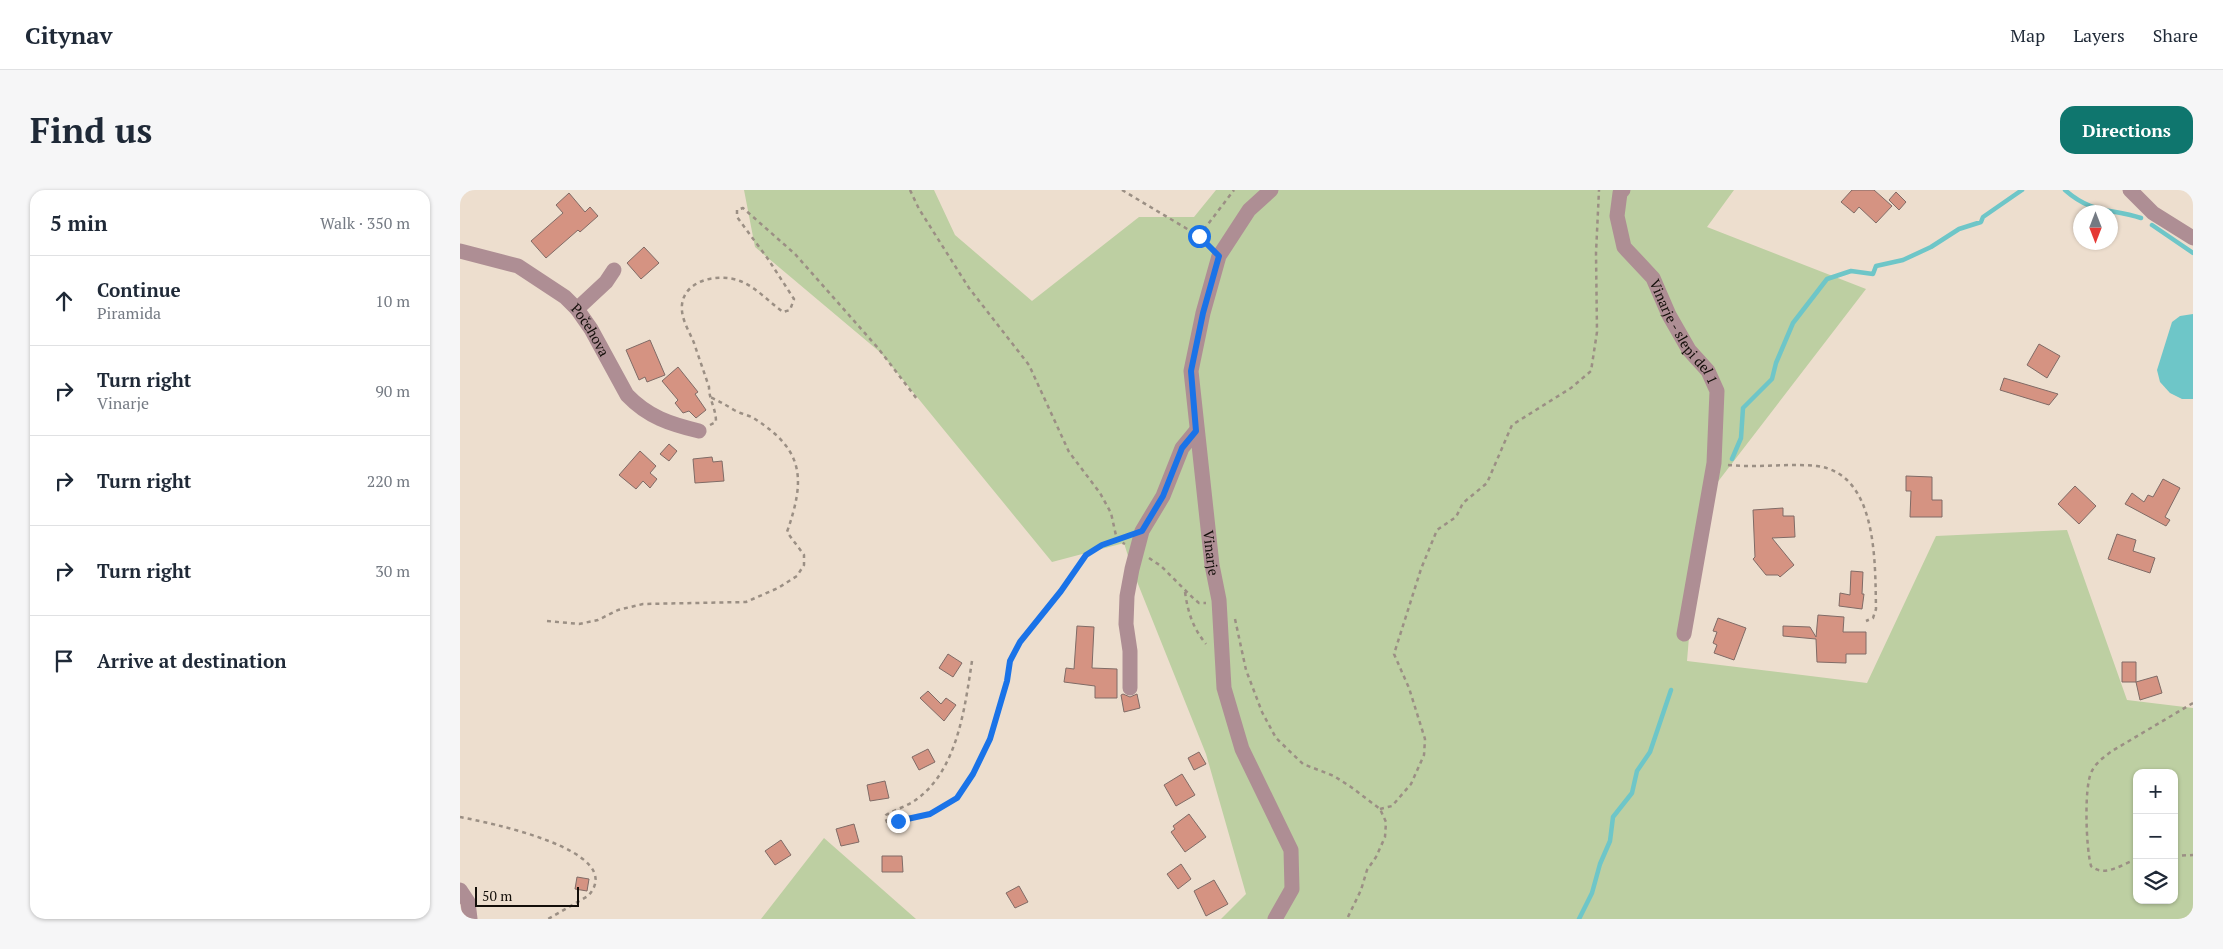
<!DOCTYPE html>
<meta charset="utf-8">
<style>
:root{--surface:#fff;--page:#f6f6f7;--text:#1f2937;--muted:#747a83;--line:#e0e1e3;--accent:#0f766e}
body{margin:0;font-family:"PT Serif",serif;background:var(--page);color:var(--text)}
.controls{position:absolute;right:15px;bottom:15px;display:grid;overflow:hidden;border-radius:10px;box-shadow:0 1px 4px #0004}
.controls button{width:45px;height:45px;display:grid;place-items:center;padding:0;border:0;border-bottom:1px solid var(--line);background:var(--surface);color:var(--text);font:25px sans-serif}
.compass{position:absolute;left:1613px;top:15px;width:45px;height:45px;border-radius:50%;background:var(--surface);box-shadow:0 1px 4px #0004;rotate:180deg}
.scale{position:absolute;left:15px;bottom:12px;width:104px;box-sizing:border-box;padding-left:5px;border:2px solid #130e09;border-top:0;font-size:14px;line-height:18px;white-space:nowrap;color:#130e09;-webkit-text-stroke:4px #eddece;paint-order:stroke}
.stop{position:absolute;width:15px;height:15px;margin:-11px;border:4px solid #1a73e8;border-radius:50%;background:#fff}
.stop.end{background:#1a73e8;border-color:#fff;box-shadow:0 1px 5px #0008}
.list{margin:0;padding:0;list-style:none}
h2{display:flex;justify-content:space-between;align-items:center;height:65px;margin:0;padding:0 20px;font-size:21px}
h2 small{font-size:16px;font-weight:400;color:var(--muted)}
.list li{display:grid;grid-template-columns:32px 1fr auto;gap:15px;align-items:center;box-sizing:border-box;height:90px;padding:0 20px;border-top:1px solid var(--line)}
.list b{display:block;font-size:19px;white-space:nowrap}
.list p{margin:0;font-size:16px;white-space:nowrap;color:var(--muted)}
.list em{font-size:16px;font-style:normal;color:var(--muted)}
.icon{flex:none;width:28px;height:28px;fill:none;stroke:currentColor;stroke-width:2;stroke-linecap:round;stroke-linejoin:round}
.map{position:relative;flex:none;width:1733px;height:729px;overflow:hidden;border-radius:15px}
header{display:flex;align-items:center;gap:30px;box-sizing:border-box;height:70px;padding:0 25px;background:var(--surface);border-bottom:1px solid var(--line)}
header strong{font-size:24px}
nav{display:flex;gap:28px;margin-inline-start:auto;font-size:18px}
.intro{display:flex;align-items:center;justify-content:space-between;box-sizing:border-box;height:120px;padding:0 30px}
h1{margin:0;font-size:35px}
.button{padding:12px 22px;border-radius:15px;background:var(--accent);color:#fff;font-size:18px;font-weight:700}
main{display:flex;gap:30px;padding:0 30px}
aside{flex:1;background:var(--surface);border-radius:15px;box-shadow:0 1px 4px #0004}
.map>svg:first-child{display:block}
.green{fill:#bdcfa2;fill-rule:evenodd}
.water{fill:#6ec6c8}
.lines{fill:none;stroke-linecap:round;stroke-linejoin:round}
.stream{stroke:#6ec6c8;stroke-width:4.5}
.building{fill:#d59382;stroke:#806b66}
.path{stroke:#9b8f84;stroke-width:2.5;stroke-dasharray:4 4;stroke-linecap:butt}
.minor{stroke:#ae8e94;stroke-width:15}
.route{stroke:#1a73e8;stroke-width:6}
.labels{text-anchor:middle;stroke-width:4.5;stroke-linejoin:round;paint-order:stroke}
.street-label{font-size:14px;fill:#130e09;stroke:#eddece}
</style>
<header>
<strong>Citynav</strong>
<nav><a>Map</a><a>Layers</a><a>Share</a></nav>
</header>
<div class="intro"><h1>Find us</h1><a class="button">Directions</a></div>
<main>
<aside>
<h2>5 min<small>Walk · 350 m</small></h2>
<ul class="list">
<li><svg class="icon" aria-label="ahead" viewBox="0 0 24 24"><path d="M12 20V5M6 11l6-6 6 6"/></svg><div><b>Continue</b><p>Piramida</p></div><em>10 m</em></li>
<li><svg class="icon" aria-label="right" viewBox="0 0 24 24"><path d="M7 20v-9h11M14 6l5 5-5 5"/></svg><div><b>Turn right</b><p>Vinarje</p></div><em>90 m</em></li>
<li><svg class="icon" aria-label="right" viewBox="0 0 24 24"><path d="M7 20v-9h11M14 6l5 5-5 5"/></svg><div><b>Turn right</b></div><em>220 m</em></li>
<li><svg class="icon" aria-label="right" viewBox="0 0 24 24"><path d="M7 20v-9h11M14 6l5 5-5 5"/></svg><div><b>Turn right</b></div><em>30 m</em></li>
<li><svg class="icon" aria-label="arrive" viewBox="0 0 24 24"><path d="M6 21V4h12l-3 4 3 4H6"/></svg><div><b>Arrive at destination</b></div></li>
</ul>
</aside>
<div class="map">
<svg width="1733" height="729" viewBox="0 0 1733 729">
<rect width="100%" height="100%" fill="#eddece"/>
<!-- green -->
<path class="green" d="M284,0H474L495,45L572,111L679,27H734L756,0H1274L1247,37L1406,99L1240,315L1227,471L1407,493L1476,346L1607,340L1667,510L1733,518V729H761L786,704L746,564L672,379L664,353L592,372L421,163L295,57ZM1677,583H1714V710H1677Z
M364,648L456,729H457H301Z"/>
<!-- water -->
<path class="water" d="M1733,124V209H1722L1710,203L1700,192L1697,180L1712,132L1720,126Z"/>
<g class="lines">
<!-- stream -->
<path class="stream" d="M1605,0C1632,24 1650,18 1681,28
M1692,35L1733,63
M1272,269L1281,248L1283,218L1312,189L1316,173L1333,133L1367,89L1391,81L1413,84L1416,76L1443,70L1471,57L1499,39L1521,32L1523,27L1562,0
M1119,729L1132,703L1140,674L1150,651L1153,627L1172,603L1177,581L1190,562L1211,500"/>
</g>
<!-- building -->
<path class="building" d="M1392,0H1414L1432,16L1416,33L1399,17L1394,23L1381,12Z
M1436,2L1446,12L1439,20L1429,10Z
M109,3L125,22L130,17L138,26L120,42L118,40L86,68L71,51L103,23L96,15Z
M184,57L199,73L181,89L167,73Z
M190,150L205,185L187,192L185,187L179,190L166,160Z
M1579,154L1600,166L1587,188L1567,175Z
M218,177L238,202L235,204L246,220L236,228L229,221L223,223L215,213L218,210L202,191Z
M1544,188L1561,193L1598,204L1589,215L1540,200Z
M209,254L217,261L209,271L200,264Z
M180,261L196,276L190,283L197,289L190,298L183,291L176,299L159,285Z
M252,267L253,272L262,271L264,291L235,293L233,269Z
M1446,286L1472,287V310H1482V327H1450L1451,301H1446Z
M1703,289L1720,298L1705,327L1710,330L1706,336L1665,314L1672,303L1684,312L1688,305L1693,307Z
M1615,296L1636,316L1619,334L1598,314Z
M1323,318V326H1334L1335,347L1312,348L1334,375L1320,387L1318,385H1306L1293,369L1295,367L1293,320Z
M1657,344L1676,350L1673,361L1695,368L1690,383L1648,369Z
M1391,381L1403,382L1402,404H1404L1402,419L1379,416L1380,403L1390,405Z
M1358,425L1384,427L1383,442H1406V464H1386V473L1357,472L1356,449L1323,446V436L1350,437L1356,447Z
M1258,428L1286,438L1274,470L1254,463L1257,455L1253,453L1257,442L1253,441Z
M617,436L634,437L632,478L657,479V508H635V496L604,492L606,478L614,479Z
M488,464L502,473L493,487L479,478Z
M1662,472H1676V492L1697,486L1702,503L1680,510L1676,492H1662Z
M468,501L481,514L486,508L496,515L484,531L460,508Z
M663,504L670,507L677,504L680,518L664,522L661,505Z
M468,559L475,572L459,580L452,567Z
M739,562L746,574L734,580L728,568Z
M722,584L735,605L716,616L704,595Z
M425,591L429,608L410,611L407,595Z
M729,624L746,647L725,662L711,642L715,639L713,636Z
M394,634L399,652L381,656L376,639Z
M321,650L331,665L315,675L305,661Z
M422,666H442L443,682H422Z
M721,674L731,689L718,699L707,684Z
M117,687L129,689L127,701L115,699Z
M754,690L768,714L746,726L734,701Z
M559,696L568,712L555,718L546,703Z"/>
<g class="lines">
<!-- path -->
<path class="path" d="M450,0L459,19L509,98L569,175L609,262L640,303L651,323L657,350L665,354
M662,0L739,46L749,56
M739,46L774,0
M250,235L256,232C256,218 249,210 249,197C244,182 239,168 234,153C230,143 223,132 222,121C219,91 257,82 280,91C296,97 309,112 323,122L330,120L334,109L308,69L277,27V20L283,18L335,64L418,158L457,209
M1268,275C1298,278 1328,273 1357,276C1418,284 1415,373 1416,419L1413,428L1406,431
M689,368L701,376L734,409L739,413H746
M725,402C728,423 733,438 746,454
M775,429L786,480L802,522L816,548L843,574L874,586L891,597L920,619L926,632L925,647L916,667L907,680L901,700L887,729
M87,431L119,434L138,430L158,420L183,414L286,412L318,398L337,386L344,375V365L327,342C345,290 345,261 295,229C289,225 281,224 274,220C266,215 259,211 250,207
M512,471C505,516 498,579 457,609C448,616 436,619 426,625L425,627L427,632L470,624L497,608L513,584L530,549L547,491L550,471L560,452L601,401L627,365L642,355L667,347
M920,619L932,616L951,594L964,565L965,549L949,498L934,464L961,379L977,340L996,327L1003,313L1027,293L1052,235L1111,198L1131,181L1137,142L1136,63L1139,0
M0,627C25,632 170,660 128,706L88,729
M1714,666L1733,665
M1677,669C1662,674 1645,688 1631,676C1626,658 1624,599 1631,583C1635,573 1644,567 1652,561L1733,513"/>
<!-- minor -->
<g class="minor">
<path id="s1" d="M811,0L789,20L759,66L743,123L731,181L752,375L759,410L764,498L782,559L831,660L832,699L815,729"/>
<path id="s2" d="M1163,0L1160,3L1157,26L1164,57L1193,88L1209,125L1229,160L1248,181L1257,201L1254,273L1224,444"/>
<path d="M1670,0L1693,23L1733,48"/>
<path id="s3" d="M0,61L58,76L105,107L117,119L131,139L167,205C188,227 210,234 239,241"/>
<path d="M117,119L146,92L154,80"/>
<path d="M670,498V461L666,434L667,406L672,379L682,341L703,306L722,258L736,241"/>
<path d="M0,700L8,712L10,729"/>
</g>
</g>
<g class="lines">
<!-- route -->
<path class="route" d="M438,631L470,624L497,608L513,584L530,549L547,491L550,471L560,452L601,401L626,365L642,355L682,341L703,306L722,258L736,241L731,181L743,123L759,66L739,46"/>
</g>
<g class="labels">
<!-- street labels -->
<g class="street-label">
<text dy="5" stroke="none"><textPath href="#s3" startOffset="158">Počehova</textPath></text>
<text dy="5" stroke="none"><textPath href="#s2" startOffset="164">Vinarje - slepi del 1</textPath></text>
<text dy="5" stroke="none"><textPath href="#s1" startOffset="386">Vinarje</textPath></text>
</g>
</g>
</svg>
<div class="controls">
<button>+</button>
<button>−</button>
<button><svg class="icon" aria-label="layers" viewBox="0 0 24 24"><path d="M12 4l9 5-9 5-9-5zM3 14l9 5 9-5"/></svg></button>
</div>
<svg class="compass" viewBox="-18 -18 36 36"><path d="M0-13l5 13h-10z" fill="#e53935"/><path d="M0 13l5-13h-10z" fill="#747a83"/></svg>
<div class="scale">50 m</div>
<div class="stop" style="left:739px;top:46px"></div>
<div class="stop end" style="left:438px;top:631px"></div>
</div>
</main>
